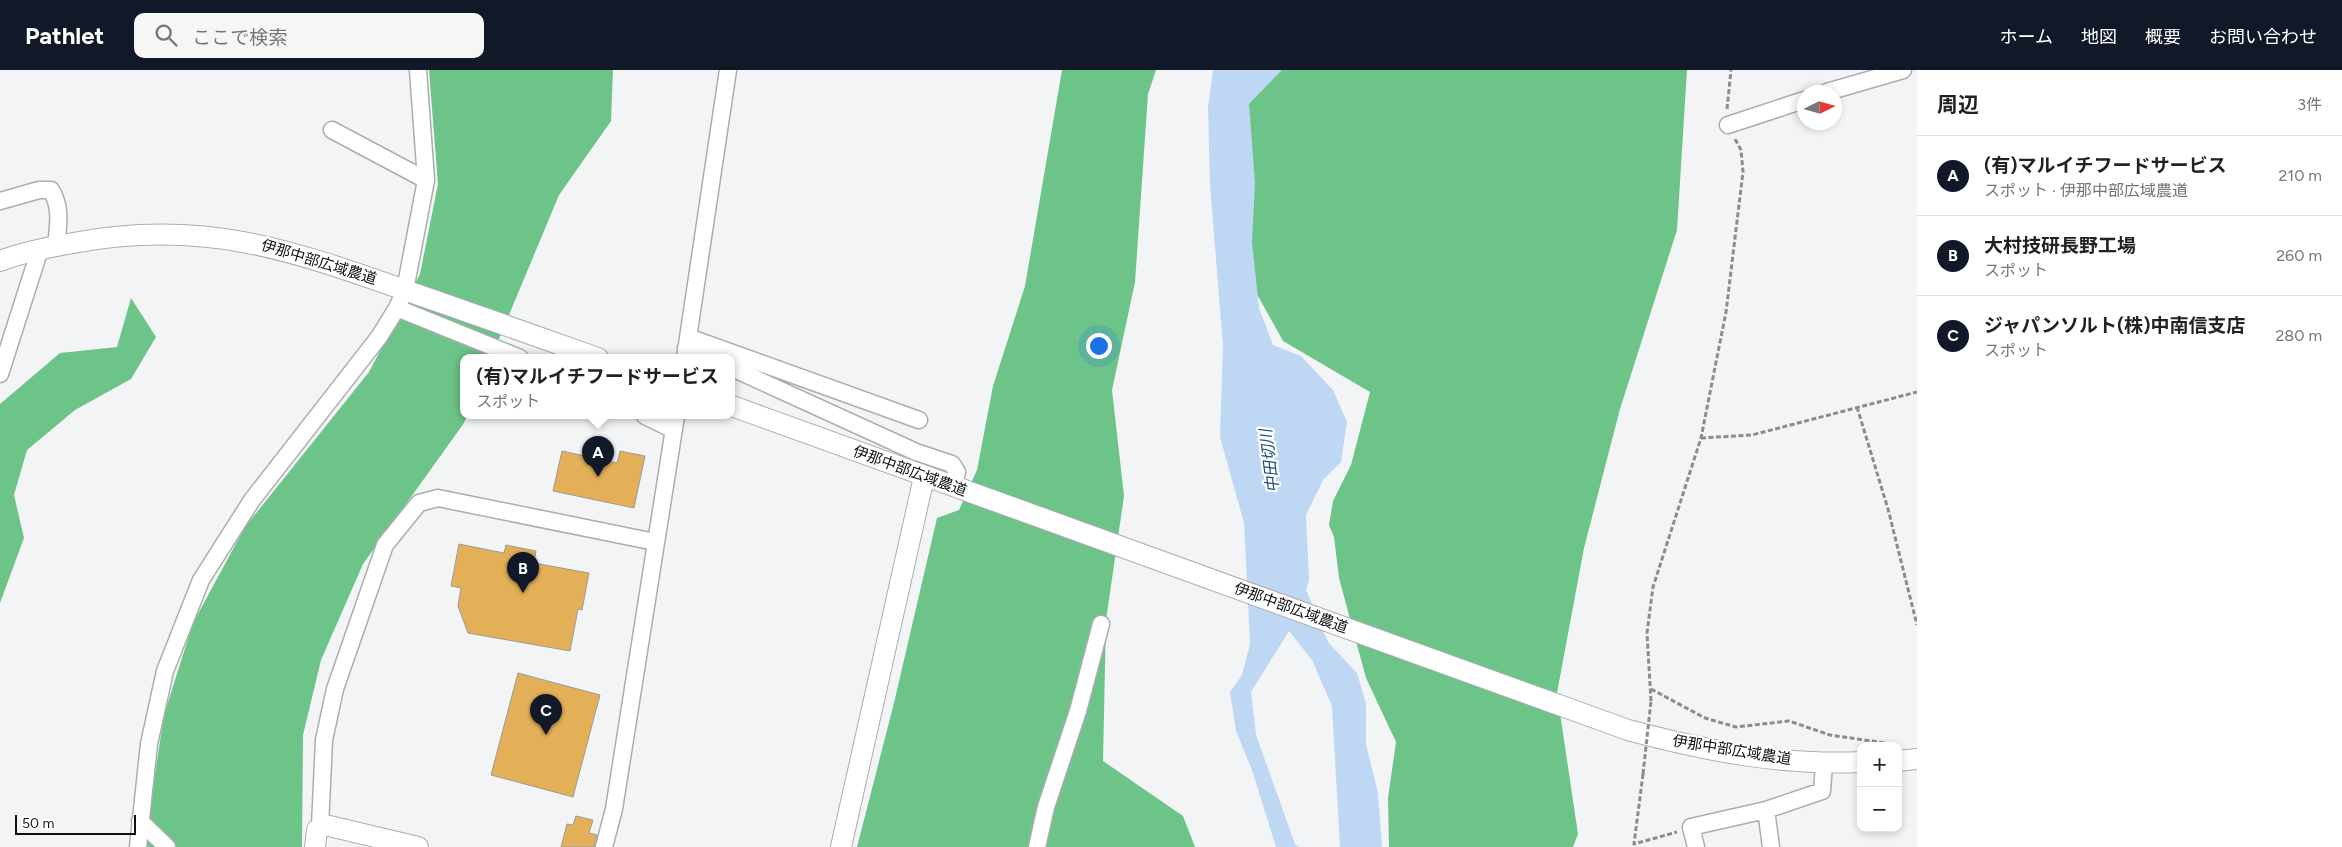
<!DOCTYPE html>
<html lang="ja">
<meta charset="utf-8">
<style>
:root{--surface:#fff;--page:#f6f6f6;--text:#222;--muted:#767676;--line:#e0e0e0;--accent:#111827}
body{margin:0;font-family:Figtree,"Noto Sans JP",sans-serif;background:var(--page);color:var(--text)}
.controls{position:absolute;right:15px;bottom:15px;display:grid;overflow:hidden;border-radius:10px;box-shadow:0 2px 8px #0003}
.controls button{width:45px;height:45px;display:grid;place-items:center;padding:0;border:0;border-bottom:1px solid var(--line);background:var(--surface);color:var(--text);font:25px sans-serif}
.compass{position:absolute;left:1797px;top:15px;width:45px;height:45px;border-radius:50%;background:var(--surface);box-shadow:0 2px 8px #0003;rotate:85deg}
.scale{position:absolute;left:15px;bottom:12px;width:121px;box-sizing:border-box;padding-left:5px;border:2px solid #0f1010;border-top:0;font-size:14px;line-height:18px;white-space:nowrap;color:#0f1010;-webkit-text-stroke:4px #fff;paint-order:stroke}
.you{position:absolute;left:1098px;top:275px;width:18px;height:18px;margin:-12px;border:4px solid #fff;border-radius:50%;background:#1a73e8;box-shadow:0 0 0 8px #1a73e833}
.badge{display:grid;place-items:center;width:32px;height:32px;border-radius:50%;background:var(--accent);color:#fff;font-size:16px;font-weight:700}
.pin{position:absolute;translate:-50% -41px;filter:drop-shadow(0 1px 2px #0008)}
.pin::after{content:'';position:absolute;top:26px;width:18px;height:15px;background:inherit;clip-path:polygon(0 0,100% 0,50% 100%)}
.popup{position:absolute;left:460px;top:284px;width:275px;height:65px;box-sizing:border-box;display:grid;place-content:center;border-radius:10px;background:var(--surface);filter:drop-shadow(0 1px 4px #0005);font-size:16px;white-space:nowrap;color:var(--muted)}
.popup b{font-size:19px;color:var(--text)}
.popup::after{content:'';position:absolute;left:50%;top:100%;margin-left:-10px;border:10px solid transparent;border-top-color:var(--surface)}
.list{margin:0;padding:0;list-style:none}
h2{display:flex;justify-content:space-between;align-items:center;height:65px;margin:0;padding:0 20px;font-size:21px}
h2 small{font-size:16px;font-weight:400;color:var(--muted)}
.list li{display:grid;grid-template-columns:32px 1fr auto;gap:15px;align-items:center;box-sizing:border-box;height:80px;padding:0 20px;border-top:1px solid var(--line)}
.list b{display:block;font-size:19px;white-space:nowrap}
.list p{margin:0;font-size:16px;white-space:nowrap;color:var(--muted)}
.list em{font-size:16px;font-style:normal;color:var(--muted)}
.icon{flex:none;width:28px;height:28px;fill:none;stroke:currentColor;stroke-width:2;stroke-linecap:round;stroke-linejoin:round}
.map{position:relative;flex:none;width:1917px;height:777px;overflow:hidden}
header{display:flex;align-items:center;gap:30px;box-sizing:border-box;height:70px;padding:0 25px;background:var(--accent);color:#fff}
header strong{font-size:24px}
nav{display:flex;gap:28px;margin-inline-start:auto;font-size:18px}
.search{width:350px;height:45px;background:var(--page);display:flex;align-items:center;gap:12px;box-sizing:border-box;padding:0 18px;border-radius:10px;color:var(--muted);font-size:19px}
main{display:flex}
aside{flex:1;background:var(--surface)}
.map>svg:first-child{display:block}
.forest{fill:#6dc488}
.water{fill:#bed8f4}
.building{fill:#e3b058;stroke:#9c9b99}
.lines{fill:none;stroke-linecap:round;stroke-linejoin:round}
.minor-casing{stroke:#acadaf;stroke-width:19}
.tertiary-casing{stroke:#acadaf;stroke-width:22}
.path{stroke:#8b8c8d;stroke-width:3;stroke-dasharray:5 2.5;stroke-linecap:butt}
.minor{stroke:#fff;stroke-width:16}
.tertiary{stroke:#fff;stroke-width:20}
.path-bridge{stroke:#8b8c8d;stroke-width:3;stroke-dasharray:5 2.5;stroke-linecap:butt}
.labels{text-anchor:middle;stroke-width:4.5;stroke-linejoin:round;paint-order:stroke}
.street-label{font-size:15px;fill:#0f1010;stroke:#fff}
.water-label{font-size:16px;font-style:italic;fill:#1f4d7a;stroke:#fff}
</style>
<header>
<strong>Pathlet</strong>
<div class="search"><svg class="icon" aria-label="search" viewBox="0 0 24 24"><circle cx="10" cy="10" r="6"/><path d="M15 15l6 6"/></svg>ここで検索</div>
<nav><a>ホーム</a><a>地図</a><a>概要</a><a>お問い合わせ</a></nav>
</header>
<main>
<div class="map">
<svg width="1917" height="777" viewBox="0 0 1917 777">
<rect width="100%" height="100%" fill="#f3f4f6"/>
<!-- forest -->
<path class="forest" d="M429,0H613L611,51L559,125L491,288H464V346H467L464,353L363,494L321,590L303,665L302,777H144L164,645L193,553L245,457L369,302L420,204L438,114Z
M1062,0H1156L1148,24L1135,212L1112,320L1124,426L1106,550L1103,691L1183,746L1195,777H857L894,633L937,448L959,440L977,400L993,316L1025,216Z
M1261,0H1687L1677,160L1620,339L1584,478L1557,623L1578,764L1573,777H1389L1388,728L1396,672L1366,608L1339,508L1334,467L1329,455L1333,431L1351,395L1370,322L1283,271L1243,199L1238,28Z
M131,228L156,267L131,309L75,340L27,380L14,425L24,468L0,533V334L60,283L117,277Z"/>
<!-- water -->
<path class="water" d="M1213,0H1282L1249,34L1255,113L1252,172L1259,238L1273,275L1301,286L1333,320L1347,352L1341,392L1323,410L1306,445L1309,510L1306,520L1328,572L1357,603L1366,634V674L1378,723L1382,777H1340L1332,636L1312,590L1289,561L1251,622L1256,665L1295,774L1299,777H1276L1252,700L1236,661L1230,622L1242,605L1250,574L1244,453L1220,367L1223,276L1210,115L1208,37Z"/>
<!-- building -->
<path class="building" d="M562,381L617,393L620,381L645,386L634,438L553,421Z
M459,474L504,483L506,475L536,481L534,493L589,503L582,540L578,539L570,581L468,563L458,536L461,518L451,516Z
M518,603L600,625L573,727L491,705Z
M576,746L593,750L589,763L597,765L594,777H561L567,754L573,755Z"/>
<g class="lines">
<defs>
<path id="minor" d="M1827,22L1903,0
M1728,55L1804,30
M332,60L426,110
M0,131L39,120H51C62,138 58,156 56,176
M397,238L520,288
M688,267L919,350
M686,278L710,288
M685,288L728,0
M732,298L916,382L952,394L957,402L953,417
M0,304L40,179
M645,346L674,360
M1766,740L1771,777
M140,751L167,777
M320,756L324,670L335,619L385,475L419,433L438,428L655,472
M138,777L149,674L165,601L201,510L252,430L379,267L397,238L405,220L426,110L418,0
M604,777L614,739L676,346
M1037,777L1046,737L1078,641L1101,554
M1696,777L1691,757L1766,740L1822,721L1824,694"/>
<path id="tertiary" d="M0,191C23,182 49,177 73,173C205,148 294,181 416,224C477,245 538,267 598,288
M732,336L1628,660C1703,680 1782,696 1861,692
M1898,691L1917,689
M315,777L317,760L325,755L418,777
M841,777L924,407"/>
</defs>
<!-- minor casing -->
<use href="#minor" class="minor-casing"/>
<!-- tertiary casing -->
<use href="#tertiary" class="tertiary-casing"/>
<!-- path -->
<path class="path" d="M1727,39L1731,0
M1857,337L1888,439L1917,555
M1701,368L1752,365L1917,322
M1651,619L1705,648L1736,657L1789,651L1830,665L1892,674
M1651,631L1647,563L1653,517L1701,368L1726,242L1743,102L1741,80L1735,69
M1643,704L1634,774L1677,762"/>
<!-- minor -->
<use href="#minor" class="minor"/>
<!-- tertiary -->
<use href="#tertiary" class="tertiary"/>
<!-- path-bridge -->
<path class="path-bridge" d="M1643,704L1651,631"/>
</g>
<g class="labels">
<!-- street labels -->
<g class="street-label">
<text transform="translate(319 192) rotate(17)" y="5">伊那中部広域農道</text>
<text transform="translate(910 401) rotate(20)" y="5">伊那中部広域農道</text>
<text transform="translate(1291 538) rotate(20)" y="5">伊那中部広域農道</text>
<text transform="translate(1732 680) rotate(9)" y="5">伊那中部広域農道</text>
</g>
<!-- water labels -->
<g class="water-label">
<text transform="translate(1269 391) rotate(-97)" y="6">中田切川</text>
</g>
</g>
</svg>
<div class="controls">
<button>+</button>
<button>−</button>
</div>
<svg class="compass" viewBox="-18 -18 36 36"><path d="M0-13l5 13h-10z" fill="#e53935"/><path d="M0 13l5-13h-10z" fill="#767676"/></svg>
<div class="scale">50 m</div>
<div class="you"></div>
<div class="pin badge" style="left:598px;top:407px">A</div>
<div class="popup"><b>(有)マルイチフードサービス</b>スポット</div>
<div class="pin badge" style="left:523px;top:523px">B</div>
<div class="pin badge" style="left:546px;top:665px">C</div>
</div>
<aside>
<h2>周辺<small>3件</small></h2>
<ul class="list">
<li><span class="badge">A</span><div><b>(有)マルイチフードサービス</b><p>スポット · 伊那中部広域農道</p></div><em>210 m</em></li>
<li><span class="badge">B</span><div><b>大村技研長野工場</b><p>スポット</p></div><em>260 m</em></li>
<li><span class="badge">C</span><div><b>ジャパンソルト(株)中南信支店</b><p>スポット</p></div><em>280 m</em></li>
</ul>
</aside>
</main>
